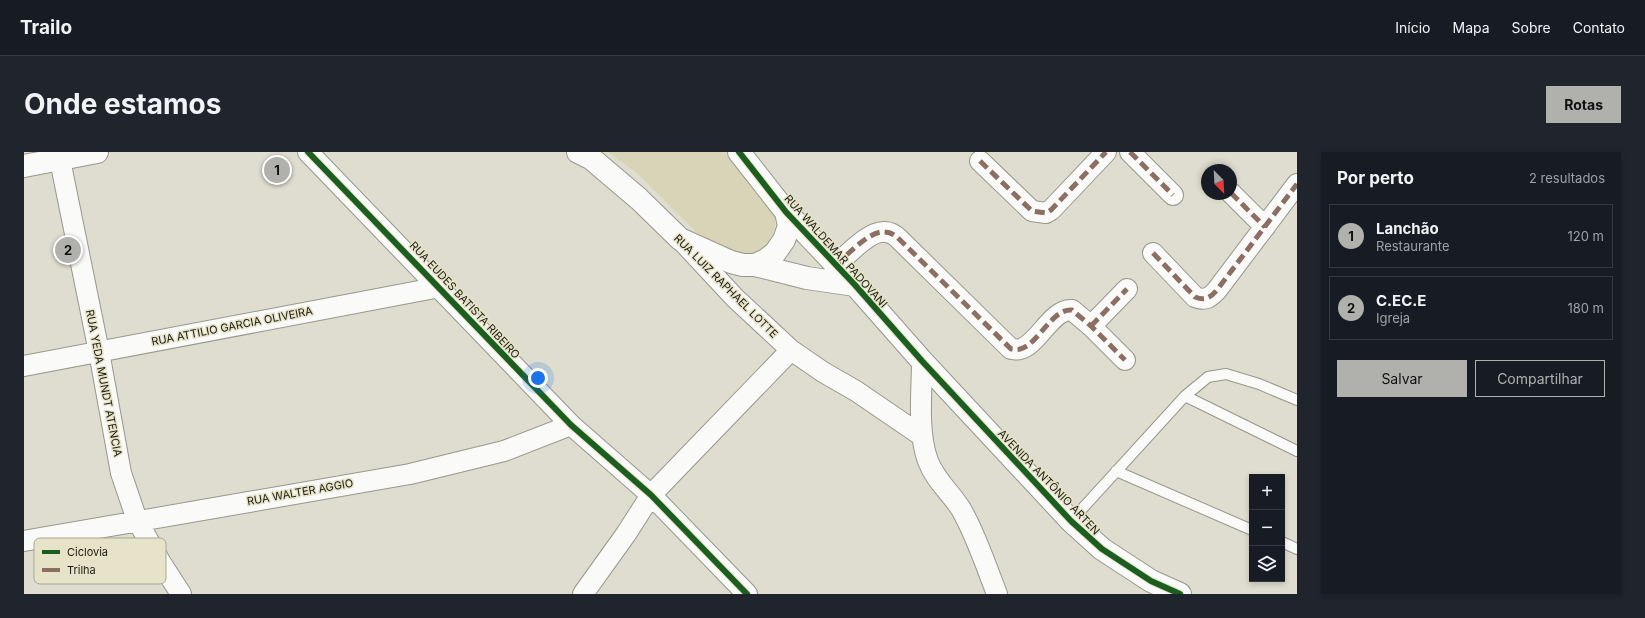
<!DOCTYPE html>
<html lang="pt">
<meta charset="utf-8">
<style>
:root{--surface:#171b24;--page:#20242c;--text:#f1f3f6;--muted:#9ea1a6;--line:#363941;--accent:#b0b0ad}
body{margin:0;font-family:Inter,sans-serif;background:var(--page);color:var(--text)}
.controls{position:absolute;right:12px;bottom:12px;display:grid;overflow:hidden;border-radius:0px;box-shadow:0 2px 6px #0003}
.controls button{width:36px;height:36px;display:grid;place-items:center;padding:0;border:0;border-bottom:1px solid var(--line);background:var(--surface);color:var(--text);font:20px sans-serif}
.compass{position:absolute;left:1177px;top:12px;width:36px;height:36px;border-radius:50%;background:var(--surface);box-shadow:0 2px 6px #0003;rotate:156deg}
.you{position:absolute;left:514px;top:226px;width:14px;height:14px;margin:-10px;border:3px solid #fff;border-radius:50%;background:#1a73e8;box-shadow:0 0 0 6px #1a73e833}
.badge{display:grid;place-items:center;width:26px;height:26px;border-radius:50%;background:var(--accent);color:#111;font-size:13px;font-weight:700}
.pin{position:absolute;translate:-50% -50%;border:2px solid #fff;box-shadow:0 1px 4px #0006}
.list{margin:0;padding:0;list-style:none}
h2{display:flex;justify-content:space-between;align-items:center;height:52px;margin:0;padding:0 16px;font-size:17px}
h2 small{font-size:13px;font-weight:400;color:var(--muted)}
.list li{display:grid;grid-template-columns:26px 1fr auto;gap:12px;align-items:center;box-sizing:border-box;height:64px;margin:0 8px 8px;padding:0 8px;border:1px solid var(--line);border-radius:0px}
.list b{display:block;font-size:15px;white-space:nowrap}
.list p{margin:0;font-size:13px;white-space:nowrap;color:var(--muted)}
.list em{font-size:13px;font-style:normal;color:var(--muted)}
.actions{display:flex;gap:8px;padding:12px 16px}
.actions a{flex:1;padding:9px 0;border:1px solid var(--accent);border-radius:0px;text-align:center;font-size:14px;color:var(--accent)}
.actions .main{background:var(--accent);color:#111}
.icon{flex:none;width:22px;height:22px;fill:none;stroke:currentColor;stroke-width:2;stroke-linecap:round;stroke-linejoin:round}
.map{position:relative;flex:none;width:1273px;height:442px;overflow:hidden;border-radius:0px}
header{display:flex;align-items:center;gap:24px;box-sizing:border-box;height:56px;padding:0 20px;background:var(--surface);border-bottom:1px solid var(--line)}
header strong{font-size:19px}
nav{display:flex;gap:22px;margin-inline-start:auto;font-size:14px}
.intro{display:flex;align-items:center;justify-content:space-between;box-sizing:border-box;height:96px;padding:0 24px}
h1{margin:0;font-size:28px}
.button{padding:10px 18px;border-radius:0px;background:var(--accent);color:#111;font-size:14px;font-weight:700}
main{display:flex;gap:24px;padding:0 24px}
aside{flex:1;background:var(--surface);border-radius:0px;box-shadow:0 2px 6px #0003}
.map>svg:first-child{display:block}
.green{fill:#d7d4b7}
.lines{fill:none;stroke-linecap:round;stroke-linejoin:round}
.lane-casing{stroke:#98978c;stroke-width:12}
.street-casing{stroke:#98978c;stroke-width:22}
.secondary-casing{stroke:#98978c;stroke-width:24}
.primary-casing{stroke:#98978c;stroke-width:24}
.lane{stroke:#fafaf8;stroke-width:10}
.street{stroke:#fafaf8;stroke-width:20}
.secondary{stroke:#fafaf8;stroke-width:22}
.primary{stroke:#fafaf8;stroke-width:22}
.quiet{stroke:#8d6e63;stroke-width:5;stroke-dasharray:10 5;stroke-linecap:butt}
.cycleway-casing{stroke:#e6e3c8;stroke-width:8}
.cycleway{stroke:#1b5e20;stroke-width:6}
.labels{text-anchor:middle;stroke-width:3;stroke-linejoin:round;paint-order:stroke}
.street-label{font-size:11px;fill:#1b1a10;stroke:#e6e3c8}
.key{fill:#e6e3c8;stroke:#a9a791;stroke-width:1}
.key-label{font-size:11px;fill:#1b1a10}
</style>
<header>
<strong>Trailo</strong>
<nav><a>Início</a><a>Mapa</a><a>Sobre</a><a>Contato</a></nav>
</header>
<div class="intro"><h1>Onde estamos</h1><a class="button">Rotas</a></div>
<main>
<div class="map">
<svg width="1273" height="442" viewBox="0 0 1273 442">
<rect width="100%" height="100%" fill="#dfddcf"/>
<!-- green -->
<path class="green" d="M584,0H700L730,35L751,65V76L747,86L741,95L732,100L722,104H711L672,80L614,22Z"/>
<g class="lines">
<defs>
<path id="lane" d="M1161,244L1273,299
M1092,319L1228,378
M1047,369L1161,244L1184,225L1202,222L1235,232L1273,248
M1258,390L1273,397"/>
<path id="street" d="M284,0L547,273L627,343L723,442
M1106,0L1149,43
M36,8L75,200L97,321L113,368L137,411L157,442
M956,9L1008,59L1022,61L1027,58L1082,0
M1207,41L1241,75
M657,88L711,146L767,198L799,220L832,239L898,284
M1129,101L1171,145C1181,149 1186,146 1193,138L1273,32
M812,113C823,103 846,78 861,80C866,80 871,83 875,87L987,197C990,197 993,198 996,197C1014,193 1028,156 1048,158L1067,174L1101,208
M1067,174L1103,137
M898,209C898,240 893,279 904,309C911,328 927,341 937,357C952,383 962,414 973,442
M0,214L416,135
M0,389L386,322L480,299L547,273
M559,442L602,382L627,343L767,198"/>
<path id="secondary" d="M554,0L568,7L615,47L656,87L707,110L719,113H731L783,126L831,133
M715,0L762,60L831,133L898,209L1047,369L1078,397L1127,429L1156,442
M731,113L742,108L751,101L760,88L765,74L762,60"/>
<path id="primary" d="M0,14L73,0"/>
</defs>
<!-- lane casing -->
<use href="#lane" class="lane-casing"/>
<!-- street casing -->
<use href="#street" class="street-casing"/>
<!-- secondary casing -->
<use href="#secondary" class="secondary-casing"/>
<!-- primary casing -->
<use href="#primary" class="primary-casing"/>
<!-- lane -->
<use href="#lane" class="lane"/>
<!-- street -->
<use href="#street" class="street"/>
<!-- secondary -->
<use href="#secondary" class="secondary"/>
<!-- primary -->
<use href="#primary" class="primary"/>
<!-- quiet -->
<path class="quiet" d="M1106,0L1149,43
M956,9L1008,59L1022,61L1027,58L1082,0
M1207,41L1241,75
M1129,101L1171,145C1181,149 1186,146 1193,138L1273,32
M812,113C823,103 846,78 861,80C866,80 871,83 875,87L987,197C990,197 993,198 996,197C1014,193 1028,156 1048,158L1067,174L1101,208
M1067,174L1103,137"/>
<defs>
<path id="cycleway" d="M284,0L547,273L627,343L723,442
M715,0L762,60L831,133L898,209L1047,369L1078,397L1127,429L1156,442"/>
</defs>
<!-- cycleway casing -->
<use href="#cycleway" class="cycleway-casing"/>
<!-- cycleway -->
<use href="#cycleway" class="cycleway"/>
</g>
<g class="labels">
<!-- street labels -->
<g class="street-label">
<text transform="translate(812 99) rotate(48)" y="4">RUA WALDEMAR PADOVANI</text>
<text transform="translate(702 134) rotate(45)" y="4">RUA LUIZ RAPHAEL LOTTE</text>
<text transform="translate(441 148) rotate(47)" y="4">RUA EUDES BATISTA RIBEIRO</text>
<text transform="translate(208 174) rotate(-11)" y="4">RUA ATTILIO GARCIA OLIVEIRA</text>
<text transform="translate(80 231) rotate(79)" y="4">RUA YEDA MUNDT ATENCIA</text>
<text transform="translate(1025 330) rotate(46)" y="4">AVENIDA ANTÔNIO ARTEN</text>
<text transform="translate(276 340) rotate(-10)" y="4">RUA WALTER AGGIO</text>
</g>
</g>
<!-- legend -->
<rect x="10" y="386" width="132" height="46" rx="6" class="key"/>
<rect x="18" y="398" width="18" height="4" fill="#1b5e20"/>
<rect x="18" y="416" width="18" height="4" fill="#8d6e63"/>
<g class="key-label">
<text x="43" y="404">Ciclovia</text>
<text x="43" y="422">Trilha</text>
</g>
</svg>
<div class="controls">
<button>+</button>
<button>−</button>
<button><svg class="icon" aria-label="layers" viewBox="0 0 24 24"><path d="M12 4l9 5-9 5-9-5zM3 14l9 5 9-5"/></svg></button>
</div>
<svg class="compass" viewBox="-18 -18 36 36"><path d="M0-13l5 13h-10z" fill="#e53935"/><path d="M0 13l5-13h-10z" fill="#9ea1a6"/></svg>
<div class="you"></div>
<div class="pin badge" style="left:253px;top:18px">1</div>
<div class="pin badge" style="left:44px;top:98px">2</div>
</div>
<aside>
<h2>Por perto<small>2 resultados</small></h2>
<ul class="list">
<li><span class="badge">1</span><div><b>Lanchão</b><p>Restaurante</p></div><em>120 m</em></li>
<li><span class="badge">2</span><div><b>C.EC.E</b><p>Igreja</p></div><em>180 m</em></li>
</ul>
<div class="actions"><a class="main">Salvar</a><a>Compartilhar</a></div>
</aside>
</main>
